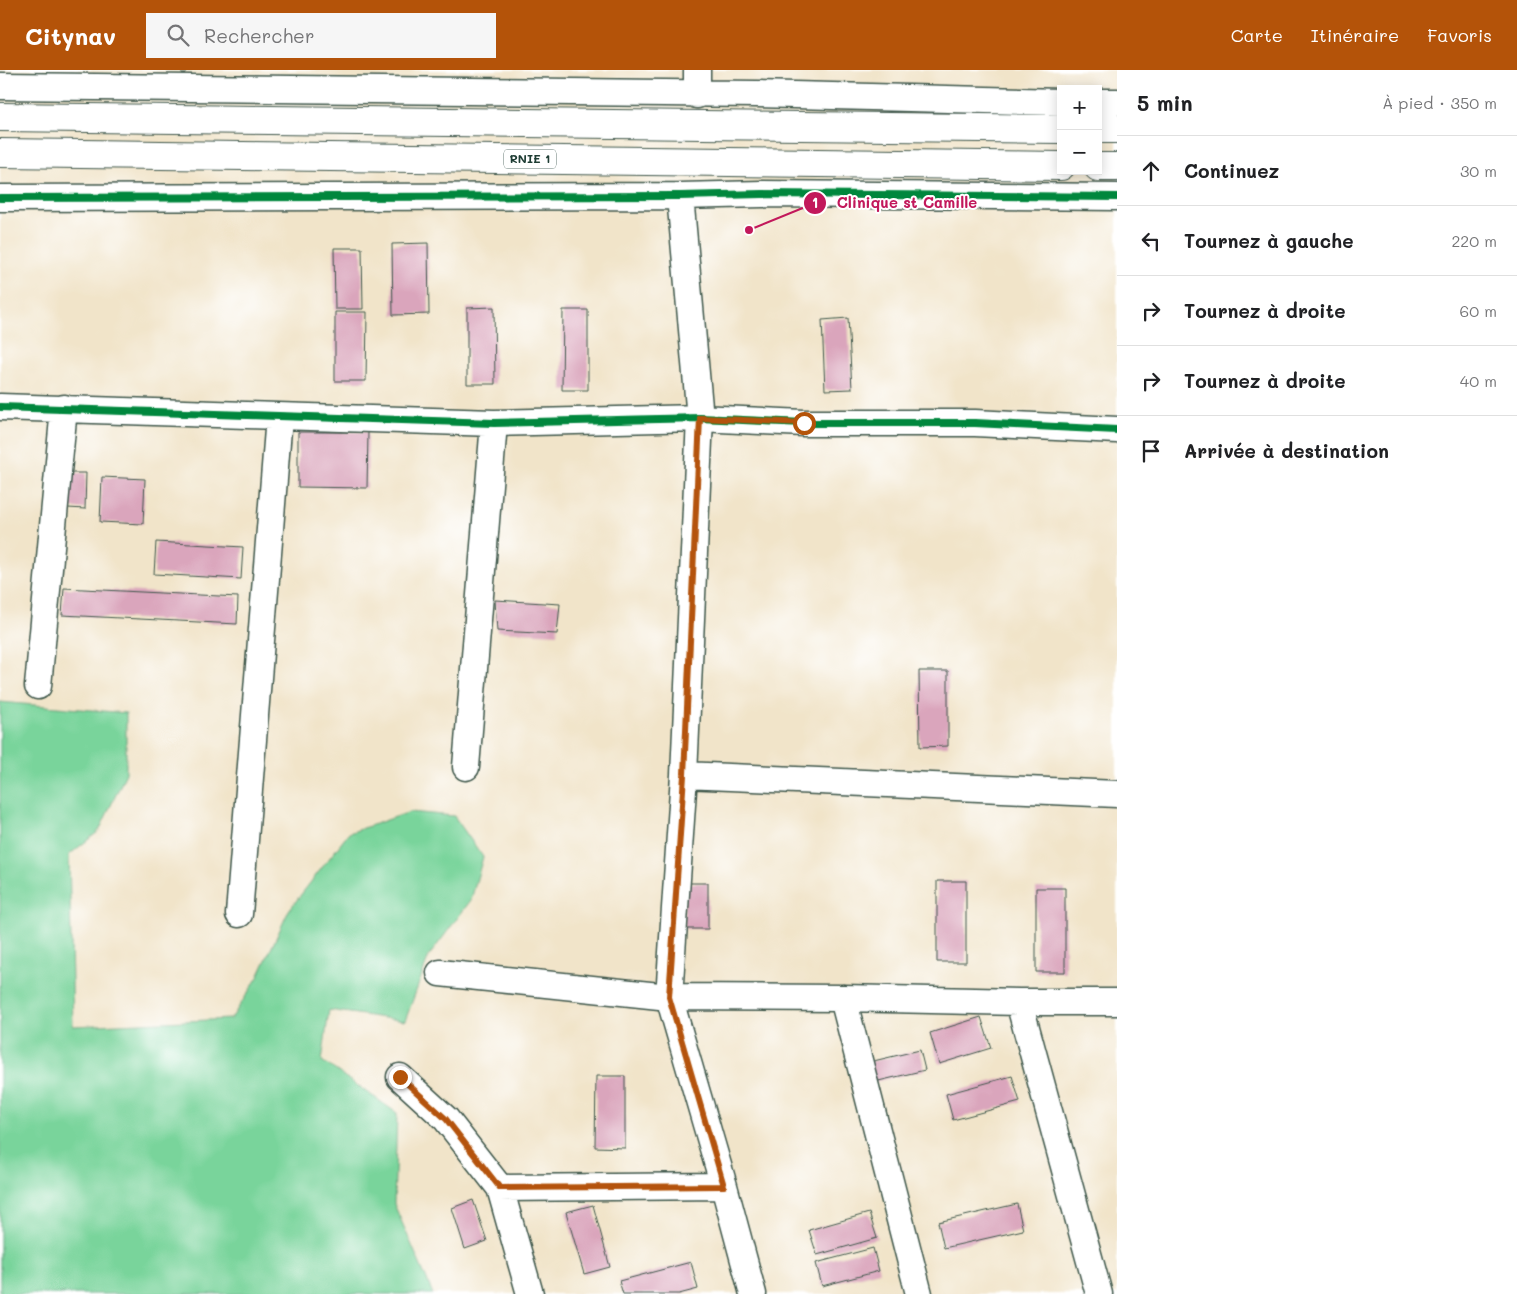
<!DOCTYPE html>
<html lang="fr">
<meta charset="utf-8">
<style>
:root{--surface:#fff;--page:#f6f6f6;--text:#202124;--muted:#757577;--line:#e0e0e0;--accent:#b45309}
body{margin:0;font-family:Mali,sans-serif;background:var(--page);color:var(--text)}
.controls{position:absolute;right:15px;top:15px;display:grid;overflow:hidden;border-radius:0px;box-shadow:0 2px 12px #0003}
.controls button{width:45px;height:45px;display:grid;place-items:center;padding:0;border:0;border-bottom:1px solid var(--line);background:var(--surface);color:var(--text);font:25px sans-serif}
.stop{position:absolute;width:15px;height:15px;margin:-11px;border:4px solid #b45309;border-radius:50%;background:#fff}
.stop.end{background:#b45309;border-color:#fff;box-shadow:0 1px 5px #0008}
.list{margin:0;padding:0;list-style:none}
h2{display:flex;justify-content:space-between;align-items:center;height:65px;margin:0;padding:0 20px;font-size:21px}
h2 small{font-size:16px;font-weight:400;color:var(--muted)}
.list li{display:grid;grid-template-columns:32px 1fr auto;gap:15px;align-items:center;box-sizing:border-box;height:70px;padding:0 20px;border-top:1px solid var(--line)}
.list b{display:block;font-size:19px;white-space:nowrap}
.list em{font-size:16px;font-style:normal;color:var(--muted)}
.icon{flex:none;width:28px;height:28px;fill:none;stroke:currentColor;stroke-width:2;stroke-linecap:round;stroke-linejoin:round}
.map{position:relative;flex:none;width:1117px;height:1224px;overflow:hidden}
header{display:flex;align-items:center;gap:30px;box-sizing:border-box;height:70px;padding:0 25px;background:var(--accent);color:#fff}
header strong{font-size:24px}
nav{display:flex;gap:28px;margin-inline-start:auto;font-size:18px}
.search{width:350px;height:45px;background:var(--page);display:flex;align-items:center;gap:12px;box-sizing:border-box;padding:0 18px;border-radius:0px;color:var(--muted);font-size:19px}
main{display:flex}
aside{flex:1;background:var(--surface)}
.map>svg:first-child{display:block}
.green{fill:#79d49b;stroke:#4c8868}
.building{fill:#daa5bc}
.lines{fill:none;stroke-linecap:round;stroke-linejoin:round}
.minor-casing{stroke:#3e564a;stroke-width:29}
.highway-casing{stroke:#3e564a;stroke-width:30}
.minor{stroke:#fff;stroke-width:26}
.highway{stroke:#fff;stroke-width:28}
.cycleway-casing{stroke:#fff;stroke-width:11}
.cycleway{stroke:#00873e;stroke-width:8}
.route{stroke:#b45309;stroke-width:6}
.labels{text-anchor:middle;stroke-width:4;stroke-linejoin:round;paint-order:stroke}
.shield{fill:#fff;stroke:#627771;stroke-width:1}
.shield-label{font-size:12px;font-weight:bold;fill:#1f3d34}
.leader{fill:none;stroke:#c2185b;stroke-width:2}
.callout-dot{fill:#c2185b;stroke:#fff;stroke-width:2}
.mark-label{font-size:15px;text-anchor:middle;font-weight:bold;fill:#fff}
.callout-label{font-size:15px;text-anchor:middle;font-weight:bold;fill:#c2185b;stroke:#fff;stroke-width:4;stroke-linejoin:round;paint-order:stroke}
</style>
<header>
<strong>Citynav</strong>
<div class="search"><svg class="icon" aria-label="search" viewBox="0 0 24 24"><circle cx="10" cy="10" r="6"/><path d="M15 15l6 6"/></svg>Rechercher</div>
<nav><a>Carte</a><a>Itinéraire</a><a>Favoris</a></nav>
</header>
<main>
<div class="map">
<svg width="1117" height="1224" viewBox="0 0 1117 1224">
<rect width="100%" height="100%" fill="#fff"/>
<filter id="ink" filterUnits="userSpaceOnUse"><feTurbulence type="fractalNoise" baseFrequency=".02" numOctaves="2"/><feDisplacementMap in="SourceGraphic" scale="10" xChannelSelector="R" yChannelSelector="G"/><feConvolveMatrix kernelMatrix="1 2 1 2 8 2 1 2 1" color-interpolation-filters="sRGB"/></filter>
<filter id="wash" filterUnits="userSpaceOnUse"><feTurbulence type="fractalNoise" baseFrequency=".0096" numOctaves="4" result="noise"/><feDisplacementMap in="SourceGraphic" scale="20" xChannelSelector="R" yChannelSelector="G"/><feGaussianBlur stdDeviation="1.12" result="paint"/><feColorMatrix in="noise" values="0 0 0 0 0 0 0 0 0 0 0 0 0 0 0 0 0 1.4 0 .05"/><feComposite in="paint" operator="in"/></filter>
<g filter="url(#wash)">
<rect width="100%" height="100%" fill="#f1e4c9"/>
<!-- green -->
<path class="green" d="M0,632L126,643V703L99,761L69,785L73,956L231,949L258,907L289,840L349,763L410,742L454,746L483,787L471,830L429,886L405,951L329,940L322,991L397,1043L394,1134L433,1224H0Z"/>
<g id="blocks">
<!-- building -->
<path class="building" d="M428,173L429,244L393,245L392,174Z
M334,178H362L363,239H335Z
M494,237L495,314H467V238Z
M563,240H588V320H562Z
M335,242H367L366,311H335Z
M848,248L852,319L825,320L822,250Z
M298,362H368L367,418L298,417Z
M68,403H86L85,439L68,438Z
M102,407L145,409L143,454L100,452Z
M156,472L243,477L241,509L154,504Z
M64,518L238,527L237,554L62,545Z
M495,530L560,534L557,564L497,561Z
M919,601H948V676L920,677Z
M937,811H966V892H937Z
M684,813H708V859H684Z
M1036,818H1065V902H1036Z
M981,947L991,978L939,994L930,963Z
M920,980L925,1000L870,1013L865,993Z
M596,1006H625V1078L595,1077Z
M1012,1006L1020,1032L953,1050L946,1024Z
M473,1130L487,1171L465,1179L452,1138Z
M1017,1134L1023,1160L944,1178L938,1152Z
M593,1135L610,1197L584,1204L566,1142Z
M869,1143L877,1168L817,1185L809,1160Z
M873,1178L879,1201L822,1216L816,1193Z
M691,1192L698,1219L679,1224H623L619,1211Z"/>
</g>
</g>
<g filter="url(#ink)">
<use href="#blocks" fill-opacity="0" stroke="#3e564a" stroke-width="1"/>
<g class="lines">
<defs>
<path id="minor" d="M0,16L756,24L1061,32
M697,25V0
M1098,32H1117
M680,126L700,348L684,705L669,927L724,1116L753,1224
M0,128L680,126L762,124L1117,127
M0,337L494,353L700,348L804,353H975L1117,360
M38,616L64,338
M466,697L494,353
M684,705L1117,724
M239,844L279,347
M440,903L669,927L843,928L1019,932H1117
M843,928L919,1224
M1019,932L1099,1224
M400,1007L446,1049L500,1118L530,1224
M500,1118L724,1116"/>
<path id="highway" d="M0,47L1061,59
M1098,59H1117
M0,83L1061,96
M1098,97H1117"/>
</defs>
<!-- minor casing -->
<use href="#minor" class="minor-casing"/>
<!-- highway casing -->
<use href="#highway" class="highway-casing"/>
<!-- minor -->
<use href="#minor" class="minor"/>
<!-- highway -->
<use href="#highway" class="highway"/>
<defs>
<path id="cycleway" d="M0,128L680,126L762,124L1117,127
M0,337L494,353L700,348L804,353H975L1117,360"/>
</defs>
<!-- cycleway casing -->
<use href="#cycleway" class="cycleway-casing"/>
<!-- cycleway -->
<use href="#cycleway" class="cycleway"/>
</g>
</g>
<g class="lines" filter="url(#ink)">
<!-- route -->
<path class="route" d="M400,1007L446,1049L500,1118L724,1116L669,927L684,705L700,348L804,353"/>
</g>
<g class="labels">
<!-- shield labels -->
<rect class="shield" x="504" y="79.5" width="52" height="19" rx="4"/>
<g class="shield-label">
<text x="530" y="93">RNIE 1</text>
</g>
</g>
<!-- callouts -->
<path class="leader" d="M749 160L815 133"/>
<g class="callout-dot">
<circle cx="749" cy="160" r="5"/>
<circle cx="815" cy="133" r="12"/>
</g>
<g class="mark-label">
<text x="815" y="138">1</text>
</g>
<g class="callout-label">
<text x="907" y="138">Clinique st Camille</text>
</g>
</svg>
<div class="controls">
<button>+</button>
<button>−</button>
</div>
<div class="stop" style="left:804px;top:353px"></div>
<div class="stop end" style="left:400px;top:1007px"></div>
</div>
<aside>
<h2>5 min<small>À pied · 350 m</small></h2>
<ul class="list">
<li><svg class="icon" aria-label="ahead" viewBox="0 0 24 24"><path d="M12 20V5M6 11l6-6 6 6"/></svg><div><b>Continuez</b></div><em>30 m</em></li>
<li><svg class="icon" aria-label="left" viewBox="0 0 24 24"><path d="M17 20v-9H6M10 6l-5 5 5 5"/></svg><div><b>Tournez à gauche</b></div><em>220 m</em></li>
<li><svg class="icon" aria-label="right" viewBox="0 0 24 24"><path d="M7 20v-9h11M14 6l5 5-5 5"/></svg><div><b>Tournez à droite</b></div><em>60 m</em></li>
<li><svg class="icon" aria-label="right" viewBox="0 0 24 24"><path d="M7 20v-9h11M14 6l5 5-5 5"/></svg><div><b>Tournez à droite</b></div><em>40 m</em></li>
<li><svg class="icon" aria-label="arrive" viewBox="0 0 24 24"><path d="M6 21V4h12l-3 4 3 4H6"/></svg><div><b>Arrivée à destination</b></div></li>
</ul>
</aside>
</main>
